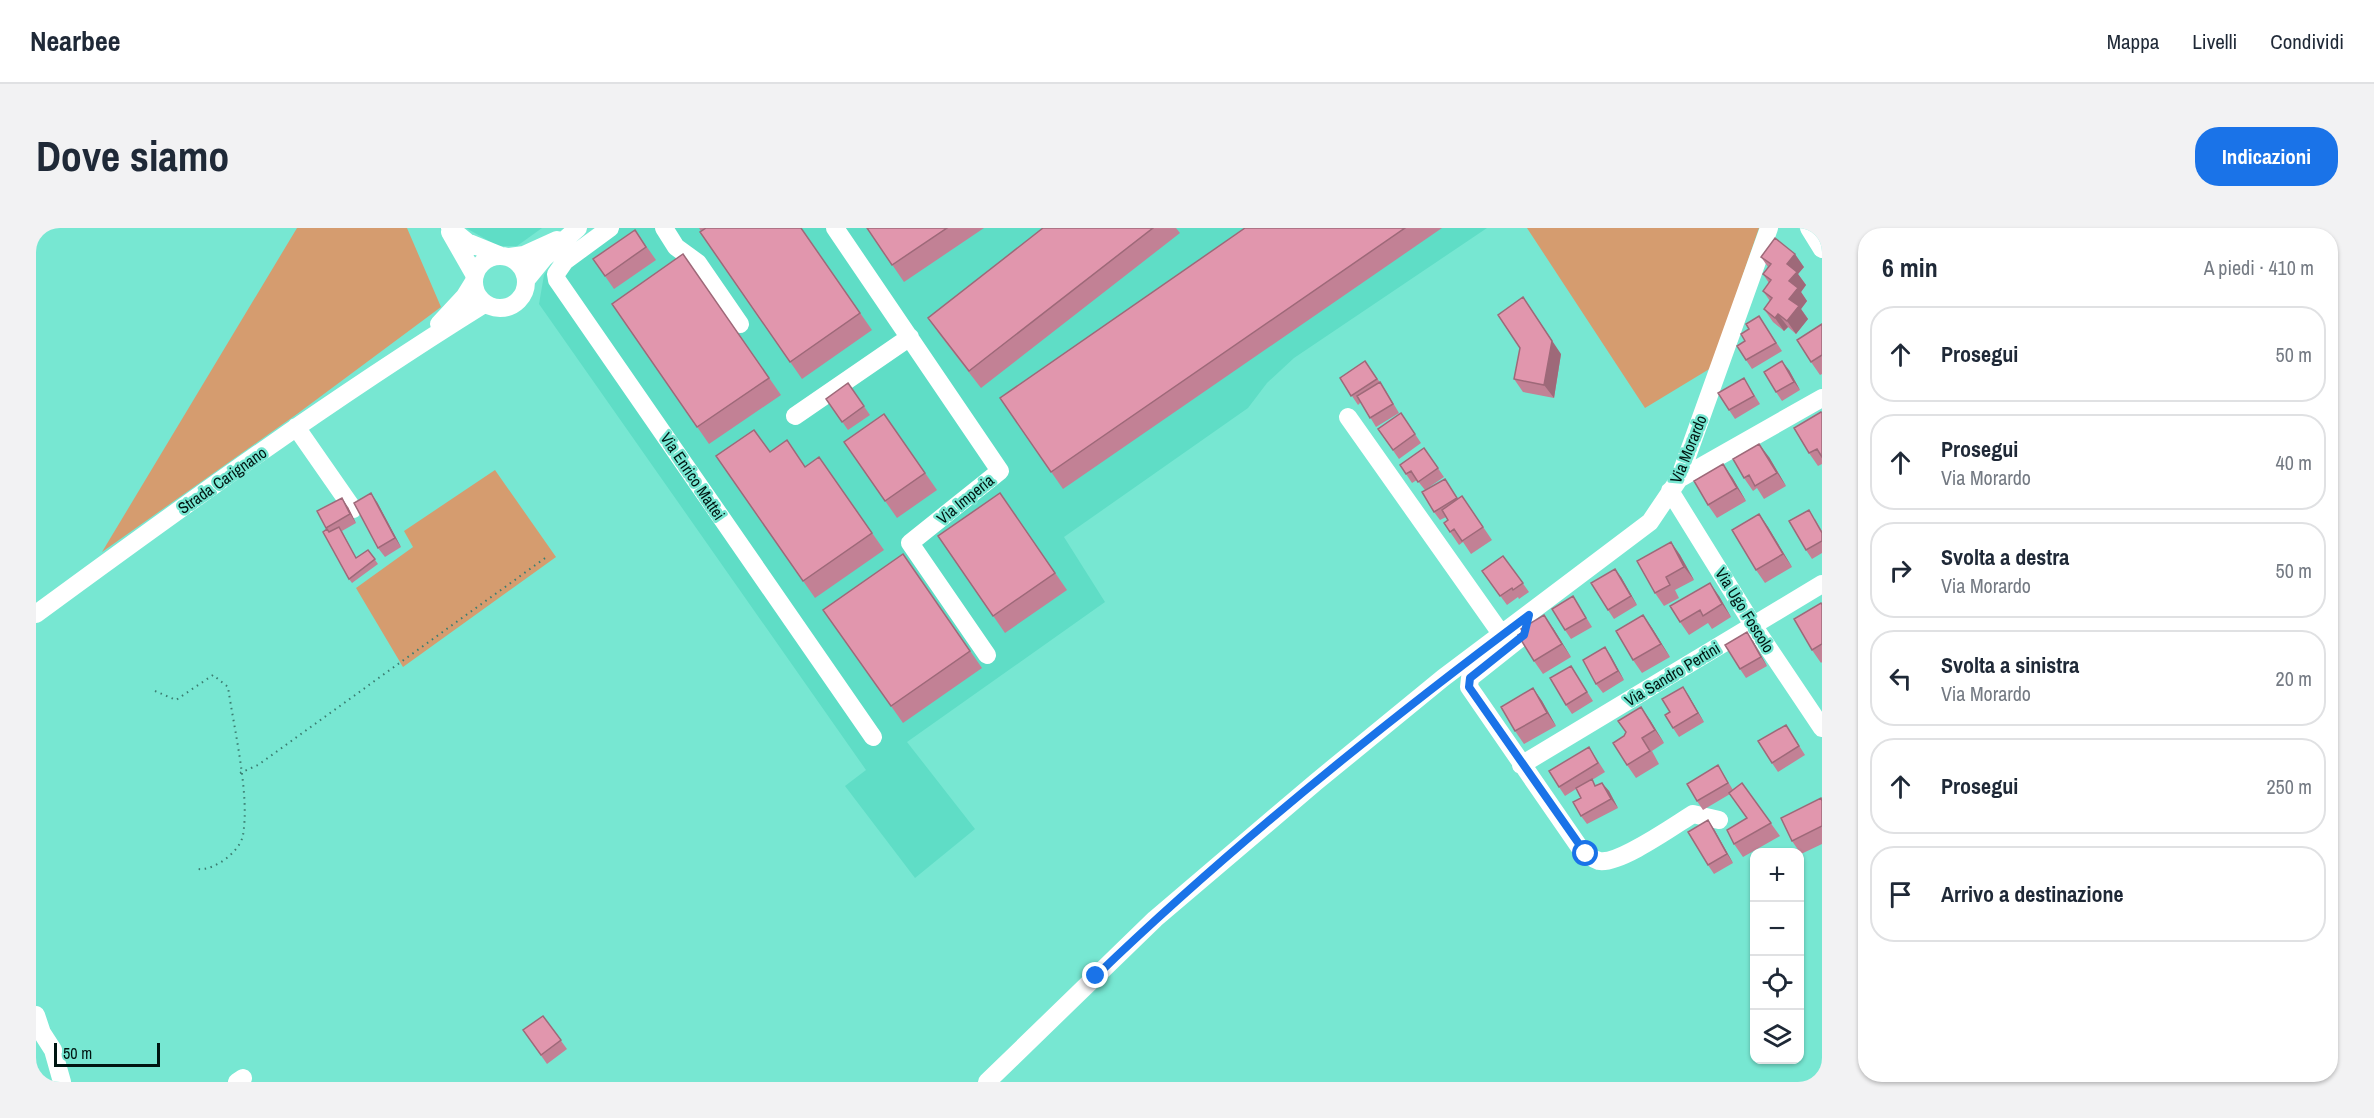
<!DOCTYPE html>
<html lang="it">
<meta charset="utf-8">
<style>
:root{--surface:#fff;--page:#f2f2f3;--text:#1f2937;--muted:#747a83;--line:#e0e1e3;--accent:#1a73e8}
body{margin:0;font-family:"Archivo Narrow",sans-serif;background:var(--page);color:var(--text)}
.controls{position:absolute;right:18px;bottom:18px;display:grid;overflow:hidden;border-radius:12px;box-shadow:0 2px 4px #0004}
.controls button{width:54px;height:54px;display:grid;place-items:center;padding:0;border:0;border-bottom:2px solid var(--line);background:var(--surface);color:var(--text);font:30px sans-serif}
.scale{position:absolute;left:18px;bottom:15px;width:106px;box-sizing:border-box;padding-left:6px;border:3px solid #001511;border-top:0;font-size:16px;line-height:21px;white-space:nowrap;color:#001511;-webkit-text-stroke:4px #77e7d2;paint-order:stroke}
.stop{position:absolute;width:18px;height:18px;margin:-14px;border:4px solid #1a73e8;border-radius:50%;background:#fff}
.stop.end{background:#1a73e8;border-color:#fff;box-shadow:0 2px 6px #0008}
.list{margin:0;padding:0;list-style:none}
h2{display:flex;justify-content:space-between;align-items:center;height:78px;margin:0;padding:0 24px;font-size:26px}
h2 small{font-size:20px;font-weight:400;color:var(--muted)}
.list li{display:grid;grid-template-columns:39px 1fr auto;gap:18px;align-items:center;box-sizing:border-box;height:96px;margin:0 12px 12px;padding:0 12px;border:2px solid var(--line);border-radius:24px}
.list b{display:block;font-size:22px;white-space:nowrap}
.list p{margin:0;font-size:20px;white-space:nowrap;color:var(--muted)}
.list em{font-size:20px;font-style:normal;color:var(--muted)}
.icon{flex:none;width:33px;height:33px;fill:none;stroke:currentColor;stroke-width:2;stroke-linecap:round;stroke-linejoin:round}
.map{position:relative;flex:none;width:1786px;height:854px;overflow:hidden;border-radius:24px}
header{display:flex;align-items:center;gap:36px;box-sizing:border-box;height:84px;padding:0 30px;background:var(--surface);border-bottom:2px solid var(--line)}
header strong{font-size:28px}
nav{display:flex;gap:33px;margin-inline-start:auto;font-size:21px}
.intro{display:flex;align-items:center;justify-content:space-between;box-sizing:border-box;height:144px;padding:0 36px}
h1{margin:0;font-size:42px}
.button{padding:15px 27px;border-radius:24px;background:var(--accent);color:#fff;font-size:21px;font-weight:700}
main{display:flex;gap:36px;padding:0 36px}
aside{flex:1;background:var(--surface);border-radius:24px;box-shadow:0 2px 4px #0004}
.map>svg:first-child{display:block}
.built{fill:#5fddc6}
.green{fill:#d59c6f}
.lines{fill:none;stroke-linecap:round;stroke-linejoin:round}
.path{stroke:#3b7d71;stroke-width:2;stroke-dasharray:1.5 4.5;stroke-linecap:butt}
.minor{stroke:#fff;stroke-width:18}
.wall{fill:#c28195}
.shaded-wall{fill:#9e6979}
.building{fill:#e196ad;stroke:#9e6979;stroke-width:1.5}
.route{stroke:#1a73e8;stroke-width:8}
.labels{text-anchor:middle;stroke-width:5;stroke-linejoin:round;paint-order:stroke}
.street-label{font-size:16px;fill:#001511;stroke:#77e7d2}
</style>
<header>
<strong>Nearbee</strong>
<nav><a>Mappa</a><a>Livelli</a><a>Condividi</a></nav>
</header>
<div class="intro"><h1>Dove siamo</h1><a class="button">Indicazioni</a></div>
<main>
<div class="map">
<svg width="1786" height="854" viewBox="0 0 1786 854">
<rect width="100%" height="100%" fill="#77e7d2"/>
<!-- built -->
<path class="built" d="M430,0H506L481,18H462Z
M564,0H1451L1258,130L1231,155L1212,180L1028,309L1069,374L871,514L939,601L879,650L809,558L830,542L503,76L508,47L518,33Z"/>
<!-- green -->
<path class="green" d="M261,0H371L405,79L261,186L66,324Z
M1491,0H1723L1675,140L1609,180Z
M459,242L520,329L367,439L320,360L377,319L368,303Z"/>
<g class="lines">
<!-- path -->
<path class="path" d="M119,463L140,472L177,447L192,459C198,501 214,567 207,607C204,624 178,643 162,641
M204,545L222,537L512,328"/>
<!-- minor -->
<path class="minor" d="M414,0L431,14L463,27
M574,0L529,33L520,46L521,52L837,509
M628,0L640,19L662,35L704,96
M799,0L964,243L874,315L951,427
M1773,0L1786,21
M414,4L438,46
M438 54a26 26 0 1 1 52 0a26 26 0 1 1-52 0Z
M473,29L488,27L521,12
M490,52L508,30L542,0
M403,96L429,68L437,55
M759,188L874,109
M1312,189L1466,407
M260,199L317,281
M1643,251L1786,170
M1634,263L1717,397L1786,500
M0,386C147,278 294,172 448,76
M1492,388L1488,407L1434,450L1433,459L1544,620C1549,625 1556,631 1563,633C1583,637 1639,597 1657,586L1683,592
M1485,537L1786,356
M0,787L6,805L17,822L26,854
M201,854L207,850
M951,854L1119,691L1280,554L1407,450L1614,294L1643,251L1733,0"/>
</g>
<!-- wall -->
<path class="wall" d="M663,0H765L836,102L766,151L664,4L665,3Z
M831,0H948L868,54Z
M1007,0H1140L1144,5L945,160L904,107L892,90Z
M1209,0H1406L1027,261L964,170Z
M599,2L620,32L578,61L557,31Z
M647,26L745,167L673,216L576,76Z
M1725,29L1768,39L1762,46L1770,57L1765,64L1771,73L1765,81L1772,91L1760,106L1752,99L1748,103L1737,94L1728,81L1734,73L1727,63L1733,55L1727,46L1732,39Z
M1723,88L1746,123L1716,141L1710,132L1709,113L1713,101Z
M1786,96V146L1784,147L1775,134Z
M1525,126L1518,170L1487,164L1478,151Z
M1329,133L1350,163L1363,185L1340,199L1325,174L1322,177L1304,150Z
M1753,142L1764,162L1746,173L1740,164Z
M1708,150L1724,176L1699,191L1693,182Z
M812,155L834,187L812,202L790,171Z
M1365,185L1385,215L1363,231L1342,201Z
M1786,185V236L1782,238L1773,225Z
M848,186L901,262L861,290L808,214Z
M1388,220L1408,249L1389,262L1381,252L1376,255L1364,237Z
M734,224L769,239L783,229L848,322L779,370L680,228Z
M1733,229L1750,258L1728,271L1721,260L1717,263L1708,250Z
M1696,249L1710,273L1681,290L1672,277Z
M1409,251L1422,271L1426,268L1456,312L1435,326L1427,314L1423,317L1408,295L1412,292L1410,289L1404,292L1398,284Z
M964,265L1031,362L969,405L902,308Z
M341,274L365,319L349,329L342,320Z
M312,279L320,295L306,303L320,330L332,322L342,336L316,355L313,351L291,301L281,283Z
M1723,286L1732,299L1756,339L1729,355L1720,342Z
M1779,291L1786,303V325L1776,331L1770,322Z
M1635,314L1644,327L1658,352L1639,362L1643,370L1628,378L1619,365Z
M867,326L946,440L867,495L787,382Z
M1467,328L1493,364L1483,371L1482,369L1471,377L1446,343Z
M1585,349L1601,377L1578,391L1572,382Z
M1537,368L1556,399L1535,411L1529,402Z
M1683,368L1695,389L1676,401L1672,395L1653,407L1644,394Z
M1786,376V434L1785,435L1776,422Z
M1607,387L1616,400L1634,429L1606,445L1597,432Z
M1517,400L1535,429L1507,446L1498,433Z
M1717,413L1731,438L1710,450L1704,441Z
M1569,419L1588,452L1567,465L1560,456Z
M1535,438L1557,473L1536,486L1530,477Z
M1647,459L1668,494L1643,509L1637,500L1634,484Z
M1497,460L1506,473L1520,498L1488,516L1479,503Z
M1614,492L1628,515L1616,523L1623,536L1600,550L1591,537Z
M1750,497L1769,527L1742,544L1736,535Z
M1553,519L1569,544L1556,552L1560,558L1566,555L1573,563L1582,580L1551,596L1545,588V570L1540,561L1529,568L1523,559Z
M1682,537L1697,562L1706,555L1744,608L1707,629L1698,616L1711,590L1694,566L1667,582L1661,573Z
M1786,572V616L1765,626L1756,613Z
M1678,601L1697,635L1678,646L1672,637Z
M507,788L531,821L511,836L487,802Z"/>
<!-- shaded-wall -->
<path class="shaded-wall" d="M1759,26L1768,39L1762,46L1770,57L1765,64L1771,73L1765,81L1772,91L1760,106L1751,93L1753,71V53L1751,36Z
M1487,69L1525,126L1518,170L1508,157Z
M1742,86L1752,99L1748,103L1739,90Z
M1746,133L1753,142L1764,162L1758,154Z
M1723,216L1733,229L1750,258L1741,245Z
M1687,236L1696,249L1710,273L1701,260Z
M335,265L341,274L365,319L359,310Z
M306,270L312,279L320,295L314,286Z
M1723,286L1732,299L1756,339L1747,326Z
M1635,314L1644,327L1658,352L1648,339Z
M1579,341L1585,349L1601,377L1595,368Z
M1674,355L1683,368L1695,389L1686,376Z
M1508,387L1517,400L1535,429L1526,416Z
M1607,387L1616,400L1634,429L1625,416Z
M1711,404L1717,413L1731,438L1725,429Z
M1569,419L1575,428L1588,452L1582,443Z
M1647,459L1653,468L1668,494L1662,485Z
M1497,460L1506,473L1520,498L1511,485Z
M1605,479L1614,492L1628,515L1619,502Z
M1566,555L1573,563L1582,580L1575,571Z
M1672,592L1678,601L1697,635L1691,626Z"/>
<!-- building -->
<path class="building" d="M670,0H765L824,85L754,134L664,4Z
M831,0H911L856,37Z
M1007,0H1117L933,143L892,90Z
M1209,0H1369L1015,244L964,170Z
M599,2L610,19L569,48L557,31Z
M1739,10L1759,26L1751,36L1761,44L1753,53L1762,60L1753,71L1763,78L1751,93L1742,86L1739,90L1728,81L1736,70L1727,63L1735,52L1727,46L1735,36L1725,29Z
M647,26L733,150L661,199L576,76Z
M1487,69L1516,113L1508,157L1478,151L1484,120L1462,87Z
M1723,88L1740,115L1710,132L1701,118L1709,113L1705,106L1713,101L1710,96Z
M1786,96V127L1775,134L1761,112Z
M1329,133L1341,151L1315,168L1304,150Z
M1746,133L1758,154L1740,164L1728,144Z
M1708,150L1718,168L1693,182L1682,165Z
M1344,154L1357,176L1334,190L1321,168Z
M812,155L828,178L806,194L790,171Z
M1785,184L1786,185V229L1781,221L1773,225L1758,200Z
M1365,185L1379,206L1357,222L1342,201Z
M848,186L889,245L849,273L808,214Z
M718,202L734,224L751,212L769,239L783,229L836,305L767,353L680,228Z
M1723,216L1741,245L1719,258L1713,247L1708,250L1697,231Z
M1388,220L1402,240L1382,254L1375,243L1370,246L1364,237Z
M1687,236L1701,260L1672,277L1658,253Z
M1409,251L1421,270L1398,284L1386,264Z
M335,265L359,310L342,320L318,275Z
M964,265L1019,345L957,388L902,308Z
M1426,268L1447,299L1426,313L1418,301L1414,304L1408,295L1412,292L1406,282Z
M306,270L314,286L290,300L281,283Z
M1773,282L1786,305V313L1770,322L1753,293Z
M1723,286L1747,326L1720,342L1696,302Z
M303,299L320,330L332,322L339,331L313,351L287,304L291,301L293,304Z
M1635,314L1648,339L1630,349L1634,357L1619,365L1601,333Z
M867,326L934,423L855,478L787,382Z
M1467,328L1487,355L1477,362L1476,360L1464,368L1446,343Z
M1579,341L1595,368L1572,382L1555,355Z
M1674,355L1686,376L1667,388L1664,382L1644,394L1634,378Z
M1537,368L1550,390L1529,402L1516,381Z
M1785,375L1786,377V416L1776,422L1758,391Z
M1508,387L1526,416L1498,433L1482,407L1487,404L1485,401Z
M1607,387L1625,416L1597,432L1580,403Z
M1711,404L1725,429L1704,441L1689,417Z
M1569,419L1582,443L1560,456L1547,432Z
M1535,438L1551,464L1530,477L1514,450Z
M1647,459L1662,485L1637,500L1629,487L1634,484L1626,471Z
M1497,460L1511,485L1479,503L1465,479Z
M1605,479L1619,502L1606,510L1614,523L1591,537L1577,515L1588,508L1590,504L1582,493Z
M1750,497L1763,518L1736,535L1722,513Z
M1553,519L1562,535L1523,559L1513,543Z
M1682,537L1692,555L1661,573L1651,556Z
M1556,551L1559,558L1566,555L1575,571L1545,588L1537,574L1545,570L1540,560Z
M1706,555L1735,595L1698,616L1691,602L1711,590L1693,565Z
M1785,570L1786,573V598L1756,613L1745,590Z
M1672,592L1691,626L1672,637L1652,604Z
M507,788L525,812L505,827L487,802Z"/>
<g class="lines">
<!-- route -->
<path class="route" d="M1060,748C1195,618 1343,499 1493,387L1488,407L1434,450L1433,459L1550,626"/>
</g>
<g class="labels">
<!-- street labels -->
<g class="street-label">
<text transform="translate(1652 221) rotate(-68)" y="6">Via Morardo</text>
<text transform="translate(657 248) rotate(56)" y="6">Via Enrico Mattei</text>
<text transform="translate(186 252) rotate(-35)" y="6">Strada Carignano</text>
<text transform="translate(929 271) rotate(-39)" y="6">Via Imperia</text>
<text transform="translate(1709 382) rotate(58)" y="6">Via Ugo Foscolo</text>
<text transform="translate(1636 446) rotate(-31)" y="6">Via Sandro Pertini</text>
</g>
</g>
</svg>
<div class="controls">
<button>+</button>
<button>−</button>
<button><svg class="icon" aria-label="locate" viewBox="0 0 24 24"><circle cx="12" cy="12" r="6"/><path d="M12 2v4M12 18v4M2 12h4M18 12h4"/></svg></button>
<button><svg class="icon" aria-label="layers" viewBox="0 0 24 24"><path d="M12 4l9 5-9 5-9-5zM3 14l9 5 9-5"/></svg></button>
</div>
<div class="scale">50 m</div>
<div class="stop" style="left:1550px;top:626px"></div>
<div class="stop end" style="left:1060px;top:748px"></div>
</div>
<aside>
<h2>6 min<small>A piedi · 410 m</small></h2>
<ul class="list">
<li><svg class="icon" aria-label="ahead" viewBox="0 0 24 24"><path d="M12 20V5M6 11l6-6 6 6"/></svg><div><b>Prosegui</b></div><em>50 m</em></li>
<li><svg class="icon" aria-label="ahead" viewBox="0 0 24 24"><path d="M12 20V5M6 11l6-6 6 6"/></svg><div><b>Prosegui</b><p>Via Morardo</p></div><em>40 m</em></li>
<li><svg class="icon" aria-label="right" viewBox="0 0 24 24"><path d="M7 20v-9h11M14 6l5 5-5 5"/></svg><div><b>Svolta a destra</b><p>Via Morardo</p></div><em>50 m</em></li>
<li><svg class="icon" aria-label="left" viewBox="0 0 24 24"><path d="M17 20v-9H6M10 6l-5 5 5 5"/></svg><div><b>Svolta a sinistra</b><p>Via Morardo</p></div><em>20 m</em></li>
<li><svg class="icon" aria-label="ahead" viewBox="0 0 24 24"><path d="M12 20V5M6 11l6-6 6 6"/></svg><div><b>Prosegui</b></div><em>250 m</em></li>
<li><svg class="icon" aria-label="arrive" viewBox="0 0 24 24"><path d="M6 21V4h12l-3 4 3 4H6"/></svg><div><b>Arrivo a destinazione</b></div></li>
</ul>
</aside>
</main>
